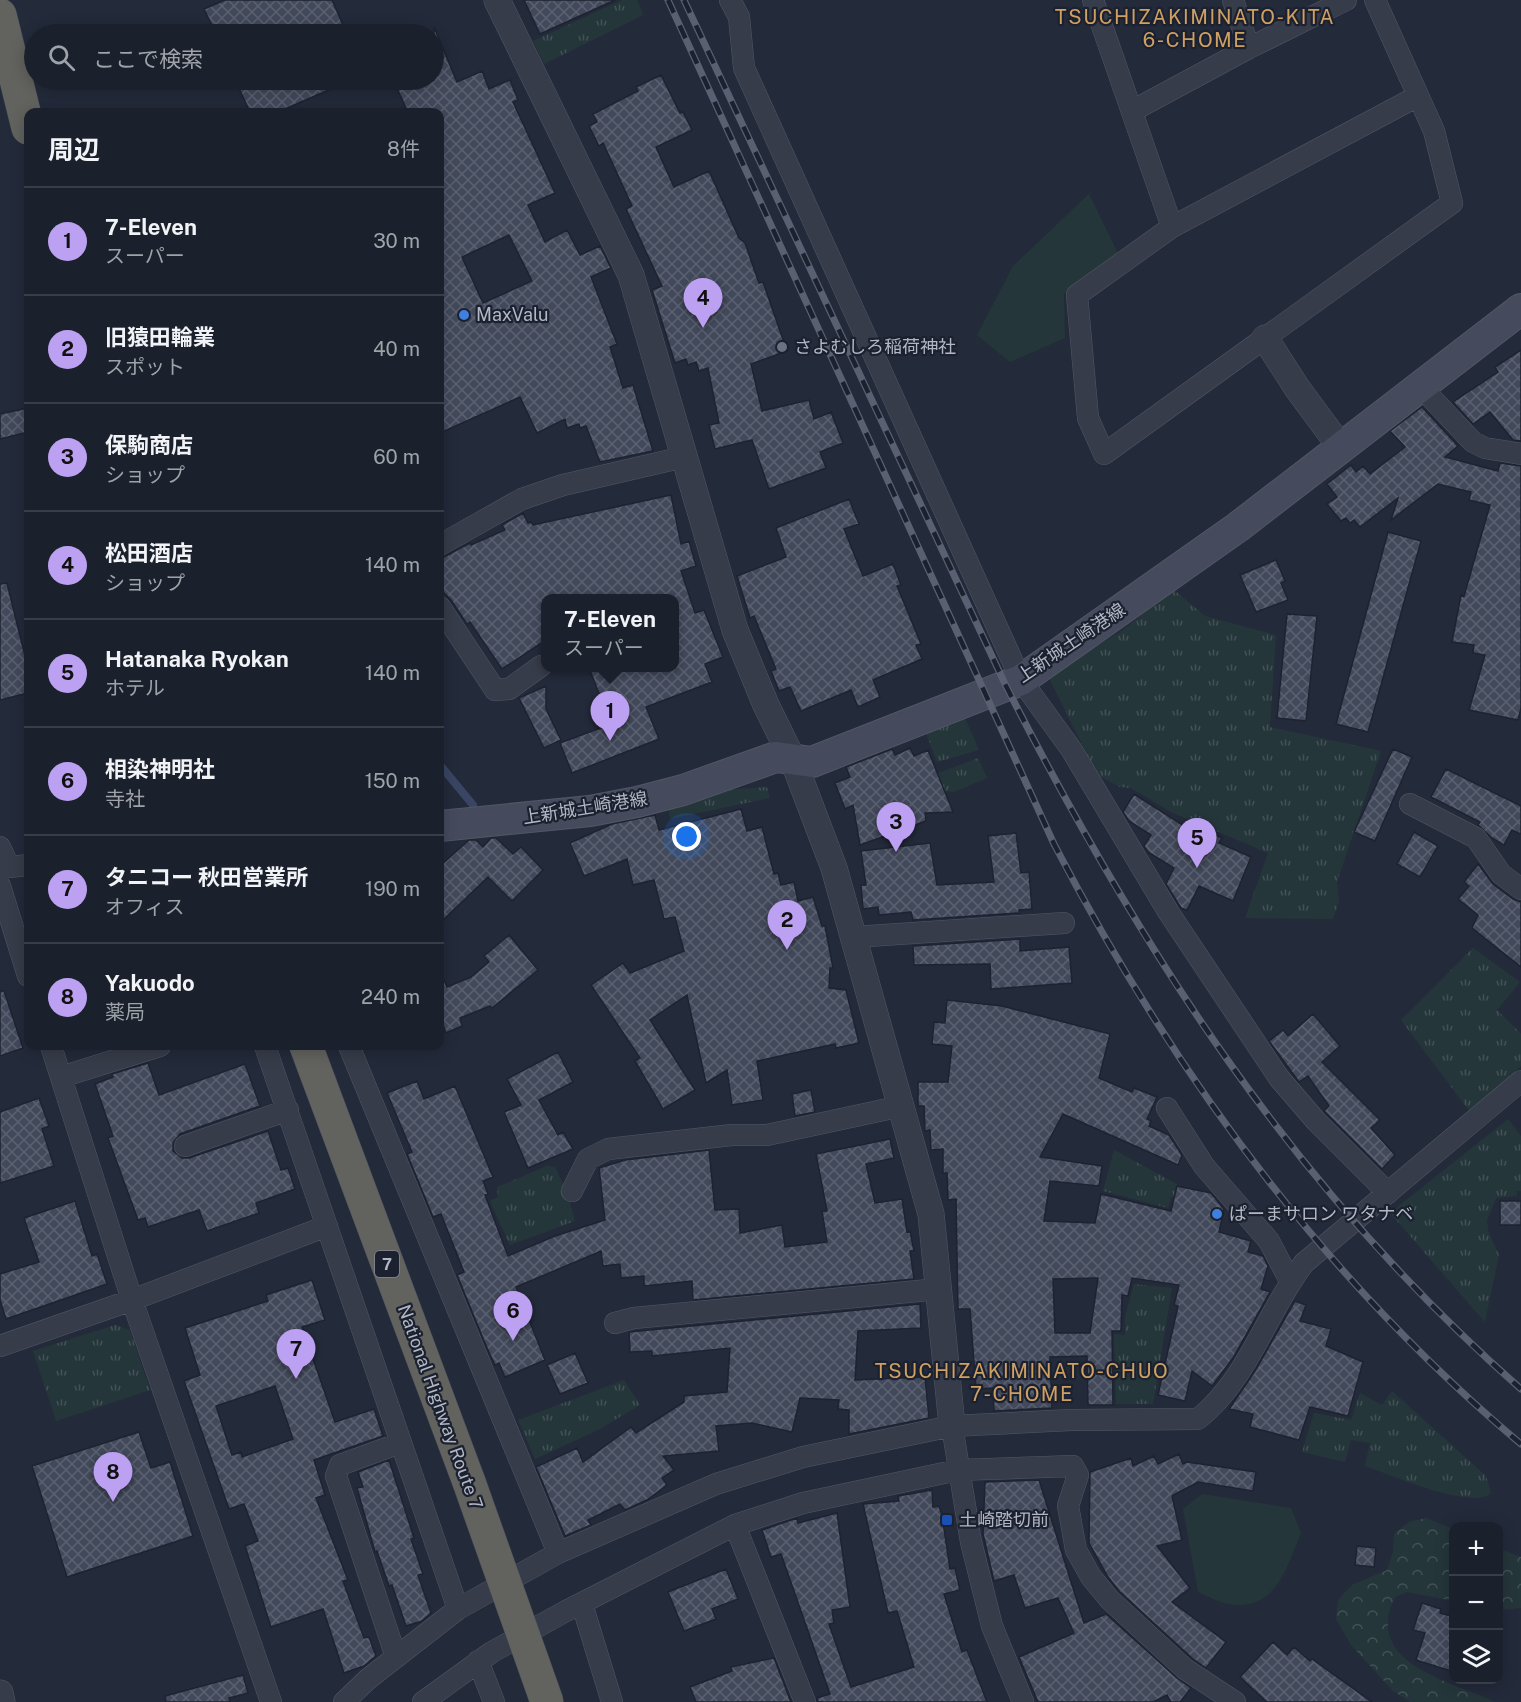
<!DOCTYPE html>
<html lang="ja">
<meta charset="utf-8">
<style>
:root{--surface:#1a202c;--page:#232834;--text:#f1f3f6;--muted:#9fa3a9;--line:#383e48;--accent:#bca0f2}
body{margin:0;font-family:"Public Sans","Noto Sans JP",sans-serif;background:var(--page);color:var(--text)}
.controls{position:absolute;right:18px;bottom:18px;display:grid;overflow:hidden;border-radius:12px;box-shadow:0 3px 15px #0003}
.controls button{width:54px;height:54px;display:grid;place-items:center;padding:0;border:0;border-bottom:2px solid var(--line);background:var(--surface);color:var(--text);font:30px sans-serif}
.you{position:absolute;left:687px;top:837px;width:21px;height:21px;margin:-15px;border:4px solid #fff;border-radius:50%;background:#1a73e8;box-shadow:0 0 0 9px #1a73e833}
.badge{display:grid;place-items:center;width:39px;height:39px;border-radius:50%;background:var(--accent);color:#111;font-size:20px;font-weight:700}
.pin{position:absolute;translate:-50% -50px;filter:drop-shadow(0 2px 3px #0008)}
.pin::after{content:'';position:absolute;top:32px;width:21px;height:18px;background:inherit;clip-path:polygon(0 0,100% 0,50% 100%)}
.popup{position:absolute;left:541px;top:594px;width:138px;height:78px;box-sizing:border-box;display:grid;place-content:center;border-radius:12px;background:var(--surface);filter:drop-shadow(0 2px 4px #0005);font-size:20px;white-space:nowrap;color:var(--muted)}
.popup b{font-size:22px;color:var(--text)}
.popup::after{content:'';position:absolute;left:50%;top:100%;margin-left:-12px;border:12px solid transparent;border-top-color:var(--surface)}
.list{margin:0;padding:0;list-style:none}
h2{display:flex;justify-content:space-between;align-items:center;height:78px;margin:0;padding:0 24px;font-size:26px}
h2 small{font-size:20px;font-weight:400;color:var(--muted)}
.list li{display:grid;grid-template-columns:39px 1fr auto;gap:18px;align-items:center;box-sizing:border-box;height:108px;padding:0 24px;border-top:2px solid var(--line)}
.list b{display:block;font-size:22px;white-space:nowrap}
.list p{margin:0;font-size:20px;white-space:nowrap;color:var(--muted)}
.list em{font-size:20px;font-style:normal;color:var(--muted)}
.icon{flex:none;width:33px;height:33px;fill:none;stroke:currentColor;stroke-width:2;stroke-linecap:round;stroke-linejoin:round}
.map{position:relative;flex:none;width:1521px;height:1702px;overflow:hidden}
.search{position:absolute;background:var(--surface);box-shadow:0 3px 15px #0003;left:24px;top:24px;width:420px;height:66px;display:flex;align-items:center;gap:15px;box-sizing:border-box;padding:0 21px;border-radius:33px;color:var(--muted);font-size:22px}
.panel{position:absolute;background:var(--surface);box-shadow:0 3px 15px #0003;left:24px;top:108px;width:420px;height:942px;border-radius:12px}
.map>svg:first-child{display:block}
.grass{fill:url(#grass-tufts)}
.forest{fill:url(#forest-crowns)}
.park{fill:#25363b}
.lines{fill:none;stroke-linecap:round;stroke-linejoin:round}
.stream{stroke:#394562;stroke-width:8}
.building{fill:url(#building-cross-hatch);stroke:#1e2331;stroke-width:1.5;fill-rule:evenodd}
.minor-casing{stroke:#525765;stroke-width:22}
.tertiary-casing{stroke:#525765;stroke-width:27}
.secondary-casing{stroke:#525765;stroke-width:32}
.trunk-casing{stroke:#3f4452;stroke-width:34}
.minor{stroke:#373c4a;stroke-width:21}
.tertiary{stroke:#373c4a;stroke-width:26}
.secondary{stroke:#454b5d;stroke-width:30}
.trunk{stroke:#62625f;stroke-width:33}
.rail-casing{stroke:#596071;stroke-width:7}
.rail{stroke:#1c212f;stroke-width:4.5;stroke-dasharray:14;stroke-linecap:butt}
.trunk-bridge-casing{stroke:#3f4452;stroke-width:34;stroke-linecap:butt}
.trunk-bridge{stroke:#62625f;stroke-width:33}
.shop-dot{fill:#3f7fe0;stroke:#1c212f;stroke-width:2}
.worship-dot{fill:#6b7280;stroke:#1c212f;stroke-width:2}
.transit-dot{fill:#1a4fb4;stroke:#1c212f;stroke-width:2}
.labels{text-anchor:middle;stroke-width:4.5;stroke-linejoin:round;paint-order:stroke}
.shield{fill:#1c212f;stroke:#858a99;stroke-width:1.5}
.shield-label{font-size:16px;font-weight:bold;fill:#b2b7c6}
.poi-label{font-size:18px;fill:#b2b7c6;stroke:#1c212f;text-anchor:start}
.street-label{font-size:18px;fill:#b2b7c6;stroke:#1c212f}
.neighbourhood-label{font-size:20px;letter-spacing:1.5px;fill:#cfa064;stroke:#1c212f}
</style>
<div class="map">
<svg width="1521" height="1702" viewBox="0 0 1521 1702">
<defs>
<pattern id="grass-tufts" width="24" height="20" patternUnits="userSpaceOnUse" patternTransform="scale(1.5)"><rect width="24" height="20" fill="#25363b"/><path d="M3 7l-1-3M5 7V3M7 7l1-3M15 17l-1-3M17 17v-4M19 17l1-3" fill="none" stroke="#425156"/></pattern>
<pattern id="forest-crowns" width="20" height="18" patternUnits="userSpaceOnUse" patternTransform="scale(1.5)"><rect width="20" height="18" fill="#25363b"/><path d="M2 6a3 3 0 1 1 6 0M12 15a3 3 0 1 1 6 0" fill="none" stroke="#425156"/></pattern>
<pattern id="building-cross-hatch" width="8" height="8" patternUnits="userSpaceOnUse" patternTransform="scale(1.5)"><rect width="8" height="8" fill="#42495b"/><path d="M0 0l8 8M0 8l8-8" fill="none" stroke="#5b6171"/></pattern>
</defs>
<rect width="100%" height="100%" fill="#232a3a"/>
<!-- grass -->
<path class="grass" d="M622,0H637L643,15L544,64L533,41Z
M1173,589L1205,616L1276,635L1270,727L1381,751L1337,882L1339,901L1333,919L1245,918L1268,853L1171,812L1131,788L1120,787L1097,775L1048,676L1123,630Z
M965,718L979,750L937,762L926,733Z
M978,758L987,778L954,792L931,790V776Z
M767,787L770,798L670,819L668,805L726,790Z
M1473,948L1520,982L1497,1010L1521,1034V1066L1470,1112L1401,1020Z
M1508,1119L1521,1136V1191H1517V1196L1496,1198L1487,1220L1488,1231L1499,1255L1485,1322L1390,1213Z
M1114,1150L1186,1189L1184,1200L1171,1197L1168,1208L1103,1191Z
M547,1166L555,1167L567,1192L575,1221L510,1245L490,1201L498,1197L497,1187Z
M1134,1284L1172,1288L1153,1404H1116L1114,1334L1125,1335V1317Z
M115,1325L130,1330L150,1390L56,1421L33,1351Z
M624,1380L640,1405L598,1430L535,1459L518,1420Z
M1392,1391L1486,1476L1491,1493C1473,1511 1389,1474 1365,1466L1370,1443L1351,1440L1345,1462L1302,1452L1314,1413L1351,1420L1360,1393L1382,1405Z"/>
<!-- forest -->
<path class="forest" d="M1426,1518L1453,1529V1601L1407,1592L1395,1597C1362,1664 1451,1681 1495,1702H1410L1393,1691L1351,1645L1336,1619L1338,1600L1352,1585L1387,1570L1393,1552L1394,1534L1409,1522Z
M1498,1548L1521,1557V1608L1499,1610Z"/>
<!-- park -->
<path class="park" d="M1089,194L1118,253L1064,294L1065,338L1010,362L977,335L1013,266Z
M1202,1494L1291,1508L1301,1533C1287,1566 1276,1613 1228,1604C1218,1602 1207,1596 1198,1592L1183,1509Z"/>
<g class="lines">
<!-- stream -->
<path class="stream" d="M440,765L473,805"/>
</g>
<!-- building -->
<path class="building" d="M225,0H332L347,34H216L204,9Z
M524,0H615L540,34Z
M434,27L457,82L482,71L489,89L510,80L518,100L513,102L555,193L528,205L545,242L567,230L580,255L600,246L611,268L591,277L617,344L610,347L623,388L633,385L653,451L600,462L586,426L580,428L579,424L567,428L565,419L537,433L520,397L440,433V112H408L393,80H434ZM509,235L532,281L483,303L462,257Z
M661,75L680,113L683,112L692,130L656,147L674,187L709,171L739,238L745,243L759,283L763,282L787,351L751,364L762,411L809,400L814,419L831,412L843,443L820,452L826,468L769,489L752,440L715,449L709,425L719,423L708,368L699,371L696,362L688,365L686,359L675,363L652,290L662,286L626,209L632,206L603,143L599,146L589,126L597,122L593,114L638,91L636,87Z
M235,80H352L278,112H250Z
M1521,350V441L1513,440L1490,412L1473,424L1453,402L1498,372L1495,367Z
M1422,407L1458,446L1445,457L1498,471L1500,463L1521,466V708L1518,720L1469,710L1485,655L1473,653L1474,645L1452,642L1461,595L1464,596L1490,505L1469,500L1471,492L1438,484L1391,520L1398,498L1360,527L1354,520L1350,523L1346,518L1341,521L1327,504L1337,497L1327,484L1351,465L1356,472L1363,466L1370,474L1405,447L1390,431Z
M28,408V432L0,439V414Z
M671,495L681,544L689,541L696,566L681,571L695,613L704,610L723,657L705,664L712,682L646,707L659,739L572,773L560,743L611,724L589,668H675V598H546V640L502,669L470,622L467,624L451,600L440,589V559L470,543L471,545L505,530L502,525L523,513L528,523L531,522L533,525Z
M849,499L859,524L844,529L863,576L893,564L901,585L897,586L921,644L916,645L922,659L873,680L880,697L858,707L851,690L801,711L790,687L779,691L771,671L776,669L754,616L750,618L737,576L786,557L776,528Z
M1388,532L1421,541L1368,732L1336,724Z
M1276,560L1285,581L1281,583L1288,600L1256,612L1240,575Z
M7,583L28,668V693L0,700V584Z
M1287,614L1317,616L1306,721L1277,718Z
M546,686V709L561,740L544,748L519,698Z
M910,748L914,756L928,750L953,812L925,813L926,821L860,845L853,805L845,809L835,783L850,777L846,767L892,749L895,755Z
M1393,749L1412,757L1375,841L1354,832Z
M1446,769L1521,806V834L1512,830L1504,845L1492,838L1478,825L1480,822L1431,797Z
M1134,794L1192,831L1194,825L1222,838L1219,843L1251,857L1233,901L1199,886L1187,910L1181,908L1166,884L1174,868L1148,852L1144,846L1151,835L1129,821L1123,812Z
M741,809L747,831L762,827L774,874L778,873L781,885L794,882L798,901L813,897L822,926H825L833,968H830L829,988L846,990L859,1043L836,1048L835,1044L757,1061L763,1100L732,1105L727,1070L706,1083L687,995L650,1020L695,1090L663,1109L635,1061L640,1058L591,985L623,963L630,973L684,951L675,917L664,919L654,880L633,885L627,859L584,876L570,843L612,824L655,815L659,830Z
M1414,832L1438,846L1420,877L1397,864Z
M1016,833L1021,873L1029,872L1032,909L1019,910V913L913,920L911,912L879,915L878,907L863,909L861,885H866L861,851L930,843L937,885L994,882L988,836Z
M491,838H496L513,854L521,847L543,870L512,901L488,877L440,923V866L469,840H476L483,847Z
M1478,864L1493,884L1513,899L1521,902V967L1472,928L1478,915L1458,899L1469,886L1464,882Z
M509,935L538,970L492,1008L490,1006L460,1018L462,1026L446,1033L443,1025L440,1027V971L447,987L471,977L489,962L484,956Z
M1020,939V951L1069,947L1072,983L991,989L990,964L914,965L913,946Z
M0,991H4L23,1048L0,1056Z
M947,1000L1002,1006L1110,1034L1099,1078L1132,1092L1134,1088L1157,1097L1147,1119L1151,1121L1149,1126L1169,1135L1182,1155L1178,1165L1063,1114L1040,1157L1102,1166L1099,1186L1050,1181L1044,1221L1095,1223L1101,1194L1171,1211L1177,1186L1211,1193L1224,1209L1219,1232L1251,1241L1248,1252L1263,1256L1268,1266L1261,1289L1270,1292L1233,1358L1212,1386L1192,1371L1185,1401L1158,1395L1178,1306L1174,1305L1179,1285L1132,1278L1128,1296L1122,1295L1121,1331H1112L1113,1405H1088L1087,1356L1050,1357L1052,1408L994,1411L993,1388L976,1389L970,1309H958L956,1199L948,1200L947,1173H943V1149L931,1150L930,1130L925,1131L924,1106H918V1082H948L952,1046L932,1044L934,1022L945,1023ZM1098,1278L1090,1333H1055L1053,1279Z
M1313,1014L1340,1046L1322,1062L1380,1120L1371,1128L1395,1155L1382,1169L1324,1111L1329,1106L1308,1076L1299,1082L1269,1041L1283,1030L1288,1036Z
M558,1052L573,1082L539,1100L558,1135L563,1132L573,1149L528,1168L504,1112L521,1105L507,1079Z
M148,1063L159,1095L245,1064L260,1106L180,1134L173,1143V1151L182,1158H189L268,1131L281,1170L288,1168L295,1189L256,1203L259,1213L207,1231L199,1210L148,1227L145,1218L138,1220L108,1138L113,1136L95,1084L113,1077L112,1074Z
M417,1081L424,1099L455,1086L493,1177L483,1181L488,1194L485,1195L508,1256L555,1236L605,1220L599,1168L625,1160L709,1150L715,1210L739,1209L740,1233L782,1225L785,1247L827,1242L822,1211H827L816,1154L890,1139L894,1158L866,1164L875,1203L902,1199L907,1232L910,1231L914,1251H910L914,1279L693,1300L692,1281L644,1286V1276L621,1278L620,1264L603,1266L601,1251L516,1287L545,1360L505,1377L499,1363L495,1365L487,1348L457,1275L464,1272L441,1214L433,1217L407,1154L412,1152L387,1093Z
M811,1090L815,1112L795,1116L792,1094Z
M39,1098L49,1126L42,1129L54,1166L0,1183V1112Z
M75,1201L92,1256L97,1254L107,1284L6,1319L0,1300V1274L39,1262L24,1218Z
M1500,1201H1521V1225H1500Z
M312,1280L325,1320L302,1327L335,1422L374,1409L383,1436L314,1460L325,1495L316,1498L348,1580L343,1581L364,1638L369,1637L376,1656L364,1666L344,1673L323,1609L271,1627L245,1546L258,1541L244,1504L229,1509L184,1381L200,1375L185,1328L268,1301L266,1295ZM275,1386L293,1439L242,1457L241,1452L232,1455L216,1406Z
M1295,1301L1306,1305L1300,1321L1331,1329L1326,1346L1363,1362L1348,1416L1310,1407L1299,1440L1250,1427L1253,1414L1229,1409L1255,1371Z
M920,1304L921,1328L858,1331L855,1380L925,1377L929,1418L849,1434V1410L838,1409L839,1400L800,1398L792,1432L752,1423L716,1426L719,1451L663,1456L674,1470L662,1478L667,1485L647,1500L625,1510L620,1504L588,1520L591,1525L565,1536L536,1467L577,1448L583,1462L631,1427L636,1433L684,1402V1396L727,1392L730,1348L652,1356V1351L630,1352L629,1332Z
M575,1353L588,1383L560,1394L547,1365Z
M139,1432L151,1468L170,1462L193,1536L67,1577L32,1466Z
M1179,1454L1183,1464L1187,1462L1256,1472L1253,1491L1198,1482L1172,1496L1182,1540L1157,1546L1190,1588L1172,1602L1226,1642L1206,1668L1193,1659L1119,1591L1108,1577L1089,1543L1090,1472L1131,1458L1133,1466L1154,1456L1158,1464Z
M389,1460L414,1538L411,1539L423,1574L418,1575L431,1613L422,1621L406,1626L392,1585L389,1586L377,1551L375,1552L357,1488L363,1487L358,1472Z
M1039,1480L1084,1623L1106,1614L1177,1678L1191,1688L1180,1702H1171L1167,1695L1153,1702H1038L1019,1657L1074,1633L1058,1598L1025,1608L1014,1575L994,1581L983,1534L985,1482Z
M932,1490L933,1507L939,1506L942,1515L950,1569L955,1568L960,1590L944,1594L962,1652L967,1650L987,1702H818L817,1698L830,1694L781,1554L771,1557L762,1530L797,1518L798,1523L837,1513L850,1607L832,1610L834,1623L829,1624L851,1687L914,1667L897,1611L888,1613L863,1504L899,1501L898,1496Z
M1357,1546L1376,1548L1374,1567L1355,1565Z
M726,1569L738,1599L712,1609L716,1619L684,1631L668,1592Z
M1422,1603L1441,1609L1440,1613L1454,1617V1672L1416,1660L1425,1633L1413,1630Z
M1273,1642L1287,1655L1294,1647L1310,1661L1312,1659L1372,1702H1267L1240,1677Z
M774,1658L791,1702H696L690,1687L732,1671L731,1667Z
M243,1675L248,1693L229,1698L230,1702H166L165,1696Z"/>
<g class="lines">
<defs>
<path id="minor" d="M730,0L739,17L744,68L1021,680L1071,749L1169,913L1279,1078L1316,1121L1388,1193
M1093,0L1172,227L1077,295L1088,418L1104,454L1452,203L1434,131L1375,0
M1249,48L1346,0
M1132,111L1249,48L1233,0
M1172,227L1418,96
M1421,387L1473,442L1485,448L1521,454
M440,545L522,499L563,485L684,457
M440,607L495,690L509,689L541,666
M1410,804L1476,838L1501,874L1521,889
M0,847L9,867
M0,868L28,865
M0,886L28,976
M854,937L1064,923
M51,1046L132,1300L271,1702
M265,1046L458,1609
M349,1046L558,1553
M61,1077L160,1046
M1167,1108L1204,1166L1269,1241L1290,1281
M185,1146L288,1110
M572,1191L588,1159L608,1149L732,1135H767L902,1106
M615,1323L634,1318L939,1289
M0,1346L132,1300L327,1226
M952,1426L971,1542L992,1626L1023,1702
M735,1525L805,1702
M582,1604L612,1702
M396,1657L336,1476L340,1465L400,1443
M478,1661L494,1702
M344,1702L368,1679L458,1609L558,1553L716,1484L803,1457L952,1426L1071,1420L1198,1419C1249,1378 1266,1313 1304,1263L1521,1081
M423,1702L492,1652L566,1611L735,1525L803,1503L958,1470L1073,1466L1078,1475L1068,1506L1076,1550L1091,1577L1110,1600L1185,1669L1235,1702"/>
<path id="tertiary" d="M497,0L631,275L735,630L766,705L793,760L834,868L931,1214L952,1426
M1265,338L1297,388L1342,449
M0,1693L2,1702"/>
<path id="secondary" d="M440,826L590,811L637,802L683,790L776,757L812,762L1021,680L1238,527L1521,309"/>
<path id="trunk" d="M0,15L28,128
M306,1046L469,1482"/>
</defs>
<!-- minor casing -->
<use href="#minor" class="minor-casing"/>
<!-- tertiary casing -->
<use href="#tertiary" class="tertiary-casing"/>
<!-- secondary casing -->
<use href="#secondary" class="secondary-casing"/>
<!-- trunk casing -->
<use href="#trunk" class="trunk-casing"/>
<!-- minor -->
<use href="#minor" class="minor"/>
<!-- tertiary -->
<use href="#tertiary" class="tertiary"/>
<!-- secondary -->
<use href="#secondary" class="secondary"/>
<!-- trunk -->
<use href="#trunk" class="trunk"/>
<defs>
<path id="rail" d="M668,0L1054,844C1172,1071 1324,1279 1521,1444
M684,0L1006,686C1141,951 1295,1191 1521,1389"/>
</defs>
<!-- rail casing -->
<use href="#rail" class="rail-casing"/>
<!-- rail -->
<use href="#rail" class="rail"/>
<defs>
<path id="trunk-bridge" d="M469,1482L547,1702"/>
</defs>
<!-- trunk-bridge casing -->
<use href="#trunk-bridge" class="trunk-bridge-casing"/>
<!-- trunk-bridge -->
<use href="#trunk-bridge" class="trunk-bridge"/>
</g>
<!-- markers -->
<g class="shop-dot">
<circle cx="464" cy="315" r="6"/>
<circle cx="1217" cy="1214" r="6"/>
</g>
<circle class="worship-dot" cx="782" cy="347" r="6"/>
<rect class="transit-dot" x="941" y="1514" width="12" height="12" rx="3"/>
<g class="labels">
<!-- shield labels -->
<rect class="shield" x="375" y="1251" width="24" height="26" rx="4.5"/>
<g class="shield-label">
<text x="387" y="1270">7</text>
</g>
<!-- poi labels -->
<g class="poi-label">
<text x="476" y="321">MaxValu</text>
<text x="794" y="353">さよむしろ稲荷神社</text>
<text x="1229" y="1220">ぱーまサロン ワタナベ</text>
<text x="959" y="1526">土崎踏切前</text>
</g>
<!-- street labels -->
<g class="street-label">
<text transform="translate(1071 643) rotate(-34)" y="6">上新城土崎港線</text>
<text transform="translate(585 808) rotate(-9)" y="6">上新城土崎港線</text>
<text transform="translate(440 1407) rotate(70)" y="6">National Highway Route 7</text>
</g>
<!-- neighbourhood labels -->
<g class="neighbourhood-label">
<text x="1195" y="24">TSUCHIZAKIMINATO-KITA<tspan x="1195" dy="23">6-CHOME</tspan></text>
<text x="1022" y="1378">TSUCHIZAKIMINATO-CHUO<tspan x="1022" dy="23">7-CHOME</tspan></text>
</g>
</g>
</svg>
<div class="controls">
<button>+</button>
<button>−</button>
<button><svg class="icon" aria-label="layers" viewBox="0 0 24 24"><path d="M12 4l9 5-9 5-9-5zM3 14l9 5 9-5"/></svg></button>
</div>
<div class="you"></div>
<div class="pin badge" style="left:610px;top:741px">1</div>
<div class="popup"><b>7-Eleven</b>スーパー</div>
<div class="pin badge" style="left:787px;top:950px">2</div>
<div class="pin badge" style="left:896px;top:852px">3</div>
<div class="pin badge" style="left:703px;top:328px">4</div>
<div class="pin badge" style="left:1197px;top:868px">5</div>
<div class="pin badge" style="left:513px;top:1341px">6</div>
<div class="pin badge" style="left:296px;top:1379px">7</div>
<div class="pin badge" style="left:113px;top:1502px">8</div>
<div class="search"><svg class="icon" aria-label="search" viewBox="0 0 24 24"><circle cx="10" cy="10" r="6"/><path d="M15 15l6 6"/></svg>ここで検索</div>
<section class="panel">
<h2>周辺<small>8件</small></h2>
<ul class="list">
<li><span class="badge">1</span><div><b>7-Eleven</b><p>スーパー</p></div><em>30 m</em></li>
<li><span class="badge">2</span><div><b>旧猿田輪業</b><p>スポット</p></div><em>40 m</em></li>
<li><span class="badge">3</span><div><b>保駒商店</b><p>ショップ</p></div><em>60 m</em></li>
<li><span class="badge">4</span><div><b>松田酒店</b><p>ショップ</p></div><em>140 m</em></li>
<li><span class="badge">5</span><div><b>Hatanaka Ryokan</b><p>ホテル</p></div><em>140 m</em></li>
<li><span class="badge">6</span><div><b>相染神明社</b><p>寺社</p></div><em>150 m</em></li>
<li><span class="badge">7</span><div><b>タニコー 秋田営業所</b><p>オフィス</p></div><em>190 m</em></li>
<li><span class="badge">8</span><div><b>Yakuodo</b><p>薬局</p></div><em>240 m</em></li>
</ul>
</section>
</div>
